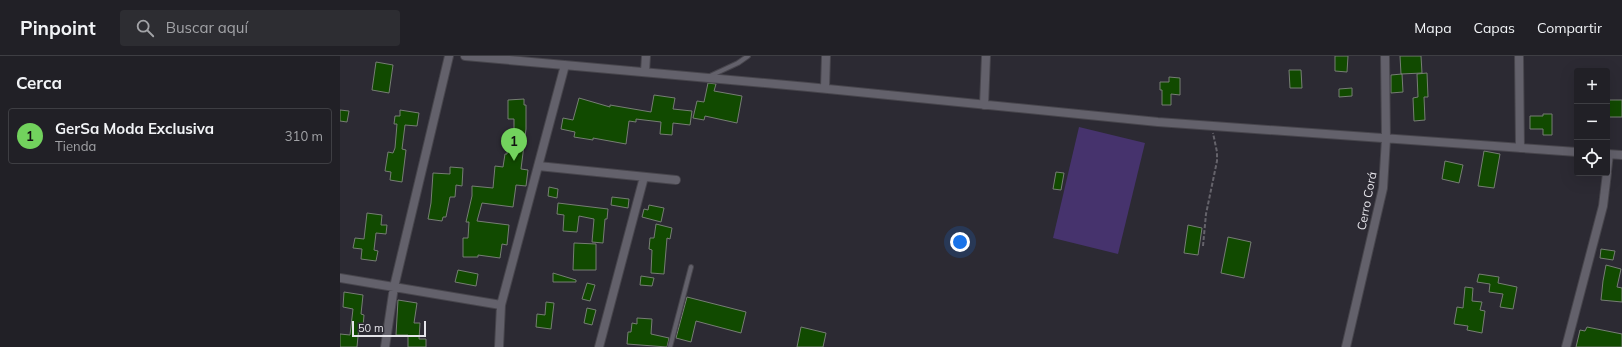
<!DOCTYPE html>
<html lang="es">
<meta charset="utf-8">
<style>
:root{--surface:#212026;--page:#2d2d32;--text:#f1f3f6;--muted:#a2a3a7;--line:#3e3e43;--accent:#72d25d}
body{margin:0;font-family:Mulish,sans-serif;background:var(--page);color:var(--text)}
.controls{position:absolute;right:12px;top:12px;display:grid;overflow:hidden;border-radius:4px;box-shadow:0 4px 16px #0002}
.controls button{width:36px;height:36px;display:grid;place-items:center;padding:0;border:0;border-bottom:1px solid var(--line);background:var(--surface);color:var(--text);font:20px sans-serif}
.scale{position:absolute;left:12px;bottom:10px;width:74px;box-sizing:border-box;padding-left:4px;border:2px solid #e5e4ea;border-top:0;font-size:11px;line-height:14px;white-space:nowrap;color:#e5e4ea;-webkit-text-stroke:3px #2c2a33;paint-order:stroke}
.you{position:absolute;left:620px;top:186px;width:14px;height:14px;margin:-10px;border:3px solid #fff;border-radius:50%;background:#1a73e8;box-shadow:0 0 0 6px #1a73e833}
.badge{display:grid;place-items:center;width:26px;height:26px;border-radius:50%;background:var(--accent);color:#111;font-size:13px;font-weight:700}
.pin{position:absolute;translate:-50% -33px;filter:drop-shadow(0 1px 2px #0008)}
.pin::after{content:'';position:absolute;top:21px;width:14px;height:12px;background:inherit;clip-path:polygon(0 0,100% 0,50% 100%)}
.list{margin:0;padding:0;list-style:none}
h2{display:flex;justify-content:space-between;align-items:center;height:52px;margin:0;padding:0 16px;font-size:17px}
h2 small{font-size:13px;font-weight:400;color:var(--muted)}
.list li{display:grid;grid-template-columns:26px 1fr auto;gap:12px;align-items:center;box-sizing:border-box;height:56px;margin:0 8px 8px;padding:0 8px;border:1px solid var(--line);border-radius:4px}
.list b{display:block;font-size:15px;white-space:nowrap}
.list p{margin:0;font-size:13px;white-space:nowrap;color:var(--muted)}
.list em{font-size:13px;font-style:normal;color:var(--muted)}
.icon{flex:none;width:22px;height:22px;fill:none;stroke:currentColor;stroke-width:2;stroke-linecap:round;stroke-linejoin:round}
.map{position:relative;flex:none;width:1282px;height:291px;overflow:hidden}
header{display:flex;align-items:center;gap:24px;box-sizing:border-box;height:56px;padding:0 20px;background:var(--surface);border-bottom:1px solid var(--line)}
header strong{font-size:19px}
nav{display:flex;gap:22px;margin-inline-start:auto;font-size:14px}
.search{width:280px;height:36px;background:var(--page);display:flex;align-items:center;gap:10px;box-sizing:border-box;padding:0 14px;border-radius:4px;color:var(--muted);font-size:15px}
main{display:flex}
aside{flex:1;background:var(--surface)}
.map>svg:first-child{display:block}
.green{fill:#46336d}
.building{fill:#114a00;stroke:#767d74}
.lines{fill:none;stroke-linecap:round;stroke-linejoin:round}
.lane-casing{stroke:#47454c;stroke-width:6}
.street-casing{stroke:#47454c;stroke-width:10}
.path{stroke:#65636b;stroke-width:2;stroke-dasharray:4 2;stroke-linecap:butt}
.lane{stroke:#63616b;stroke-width:4}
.street{stroke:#63616b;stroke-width:8}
.labels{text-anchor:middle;stroke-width:3.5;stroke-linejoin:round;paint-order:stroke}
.street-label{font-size:12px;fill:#e5e4ea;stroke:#2c2a33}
</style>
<header>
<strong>Pinpoint</strong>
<div class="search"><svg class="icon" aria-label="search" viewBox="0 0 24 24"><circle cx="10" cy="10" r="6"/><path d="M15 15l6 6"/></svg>Buscar aquí</div>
<nav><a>Mapa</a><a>Capas</a><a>Compartir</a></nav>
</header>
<main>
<aside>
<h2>Cerca<small></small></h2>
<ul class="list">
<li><span class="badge">1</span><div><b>GerSa Moda Exclusiva</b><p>Tienda</p></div><em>310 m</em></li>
</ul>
</aside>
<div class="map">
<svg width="1282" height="291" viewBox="0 0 1282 291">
<rect width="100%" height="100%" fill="#2c2a33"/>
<!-- green -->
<path class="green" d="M739,71L805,87L778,198L713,182Z"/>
<!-- building -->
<path class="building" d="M995,0H1008L1007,16L995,15Z
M1060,0H1081L1082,17L1061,18Z
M36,6L53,9L49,37L32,34Z
M949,14H961L962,32H950Z
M1087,17L1088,41H1084L1085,64L1074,65L1073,42L1078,41L1077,18Z
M1062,18L1063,36L1051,37V19Z
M829,21L840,22V39L831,38V49H822V34H820V26H829Z
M368,27L376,28L374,35L402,40L397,67L365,60L364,64L353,62L357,45L364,46Z
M1012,32V40L999,41V33Z
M314,39L335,42L333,53L352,55L350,69L333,67L332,79L320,78L321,66L296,63V66L289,65L286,88L253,82V84L234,81L235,76L221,73L223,62L233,64L239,42L270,51V49L311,56Z
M184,43V49H186V73L181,113L188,114L186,130L176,129L173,151L142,147L137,165L169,169L167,189L162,188L160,202L138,199V201H123V182H128L129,166H126L132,140V130L153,132L155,110L163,111L165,98H167L169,80H174V63H168V44Z
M1269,44H1282V61H1269Z
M0,54L9,55L7,66L0,65Z
M60,54L79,57L77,70L65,69L62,93L66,94L62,126L50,124L51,116L45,115L48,96L53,97L55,92L57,68H54L55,60H60Z
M1203,58H1212V79H1203V73H1190V60H1203Z
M1144,95L1160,98L1154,132L1138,130Z
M1105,105L1123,109L1119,127L1102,123Z
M110,111L123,112L122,130L116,129L115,141H110L106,161H103L102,165L88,163L91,147L93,117L110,118Z
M716,116L724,117L721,134L713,133Z
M209,131L218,133L217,142L208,140Z
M272,141L289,143L288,152L271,149Z
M218,147L268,153L267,163H265L263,187L252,186L254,163L239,160L237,176L223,175L224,159L217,158Z
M309,149L324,152L321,166L302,161L304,153L308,154Z
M27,157L42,159L41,169H47L46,178L36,177L34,194L38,195L36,205L21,203L22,193L13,192L15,182L24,183Z
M316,168L332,172L330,183L327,182L324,218L311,217L312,194L309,193L310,182H314Z
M848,169L862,172L858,199L844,197Z
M888,181L911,186L904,222L881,217Z
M234,187L256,188V214H233Z
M1261,193L1275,195L1273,204L1260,202Z
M1266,209L1281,213L1277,231L1282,232V246L1261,244L1263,225Z
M118,214L138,218L136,230L115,226Z
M213,217L236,224V226H213Z
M1139,218L1159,221L1158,227L1177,231L1173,253L1160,251L1163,238L1149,236L1150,228L1137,226Z
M301,220L314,222L312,230L300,229Z
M247,227L255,229L250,245L242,243Z
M1125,231L1133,232L1132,245L1142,246L1140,254L1145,255L1142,277L1127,274L1128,270L1114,268L1117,251L1123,252Z
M4,236L23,239L21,258L24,259L23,271L19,270L17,291H0V278L10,279L13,253L3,251Z
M347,241L406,256L401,277L356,265L351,286L336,282Z
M58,244L77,247L74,267H80L79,283H86V291H68V279H56Z
M206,246L214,247L211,273L196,271L197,258L205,259Z
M247,252L256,254L252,269L244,267Z
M297,262L312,263L311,278L329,282L327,291L287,288L288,276H291L292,267L297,268Z
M461,271L486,277L483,291H457Z
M1247,271L1282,278V291H1236L1240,274L1245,275Z"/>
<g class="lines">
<defs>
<path id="lane" d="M370,20L398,7L408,0
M330,291L351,211"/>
<path id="street" d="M125,0L468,31L818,66L1237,96
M1179,0L1180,92
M305,16L306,0
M485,32L486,0
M644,49L646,0
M1267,98L1282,99
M198,110L336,124
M1267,115L1269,98
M0,222L161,249
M45,291L54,231L109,0
M159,291L161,249L225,9
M259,291L304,121
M1006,291L1043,132L1046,83L1045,0
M1226,291L1263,150L1267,117"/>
</defs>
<!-- lane casing -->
<use href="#lane" class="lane-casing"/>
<!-- street casing -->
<use href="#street" class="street-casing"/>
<!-- path -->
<path class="path" d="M863,190L866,158L877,105V96L873,77"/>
<!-- lane -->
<use href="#lane" class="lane"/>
<!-- street -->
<use href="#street" class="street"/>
</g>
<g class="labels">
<!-- street labels -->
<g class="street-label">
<text transform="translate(1027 145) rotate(-79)" y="4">Cerro Corá</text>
</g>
</g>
</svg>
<div class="controls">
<button>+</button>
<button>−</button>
<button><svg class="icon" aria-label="locate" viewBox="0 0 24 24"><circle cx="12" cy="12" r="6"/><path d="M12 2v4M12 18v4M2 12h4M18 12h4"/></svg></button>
</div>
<div class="scale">50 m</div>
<div class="you"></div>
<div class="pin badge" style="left:174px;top:105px">1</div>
</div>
</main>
